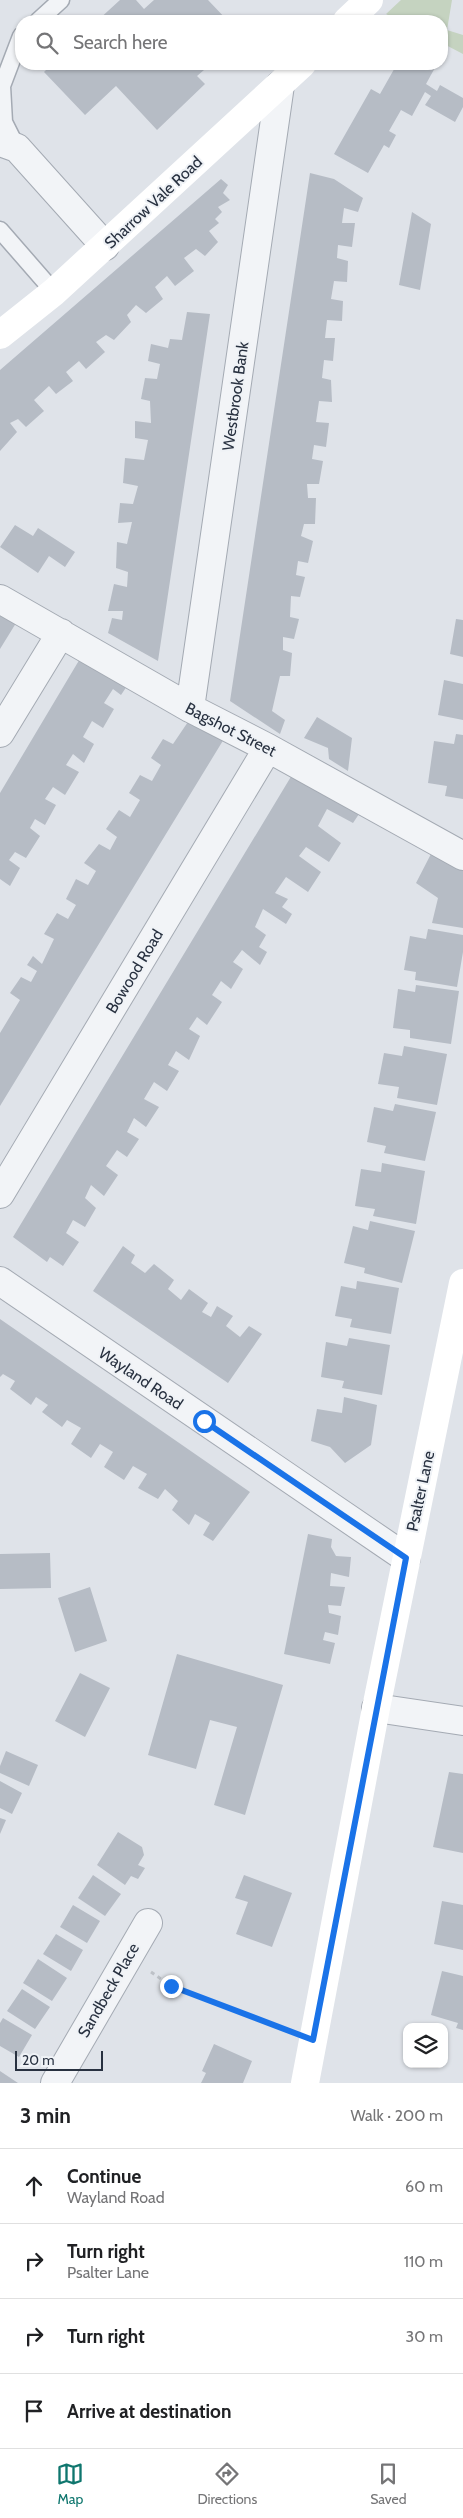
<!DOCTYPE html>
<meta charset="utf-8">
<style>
:root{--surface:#fff;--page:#f2f2f2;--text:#202124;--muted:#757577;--line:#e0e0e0;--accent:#0f766e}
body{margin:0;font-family:Cabin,sans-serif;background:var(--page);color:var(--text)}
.controls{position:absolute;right:15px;bottom:15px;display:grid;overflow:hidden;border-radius:10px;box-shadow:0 1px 4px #0004}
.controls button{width:45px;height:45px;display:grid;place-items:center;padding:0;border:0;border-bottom:1px solid var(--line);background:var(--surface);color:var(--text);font:25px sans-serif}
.scale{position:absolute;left:15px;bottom:12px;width:88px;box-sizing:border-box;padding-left:5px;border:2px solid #283140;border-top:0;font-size:14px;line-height:18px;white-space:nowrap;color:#283140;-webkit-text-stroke:4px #eff2f6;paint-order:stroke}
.stop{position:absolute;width:15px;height:15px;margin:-11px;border:4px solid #1a73e8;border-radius:50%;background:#fff}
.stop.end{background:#1a73e8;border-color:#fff;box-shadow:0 1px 5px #0008}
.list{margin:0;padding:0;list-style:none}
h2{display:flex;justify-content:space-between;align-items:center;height:65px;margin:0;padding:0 20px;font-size:21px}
h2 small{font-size:16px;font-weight:400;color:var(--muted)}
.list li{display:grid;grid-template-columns:32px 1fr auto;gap:15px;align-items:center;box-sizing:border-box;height:75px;padding:0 20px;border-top:1px solid var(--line)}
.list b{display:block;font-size:19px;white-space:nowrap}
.list p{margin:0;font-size:16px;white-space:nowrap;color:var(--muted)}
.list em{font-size:16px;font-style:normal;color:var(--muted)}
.icon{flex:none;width:28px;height:28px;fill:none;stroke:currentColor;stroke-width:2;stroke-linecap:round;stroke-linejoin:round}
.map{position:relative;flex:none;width:463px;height:2083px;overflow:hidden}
.search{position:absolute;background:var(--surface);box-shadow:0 1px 4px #0004;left:15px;right:15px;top:15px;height:55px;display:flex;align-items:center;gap:12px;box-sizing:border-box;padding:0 18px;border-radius:20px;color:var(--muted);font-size:19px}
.sheet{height:365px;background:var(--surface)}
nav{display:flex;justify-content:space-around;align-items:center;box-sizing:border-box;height:70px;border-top:1px solid var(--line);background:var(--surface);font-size:14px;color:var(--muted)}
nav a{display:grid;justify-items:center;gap:2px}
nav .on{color:var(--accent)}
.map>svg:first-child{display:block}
.green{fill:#c5d3c0}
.building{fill:#b6bcc5}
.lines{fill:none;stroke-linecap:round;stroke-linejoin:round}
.lane-casing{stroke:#a4aab3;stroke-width:19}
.street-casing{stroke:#a4aab3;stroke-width:30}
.path{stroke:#bdc1c7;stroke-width:3;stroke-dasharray:4 4;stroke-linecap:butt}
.lane{stroke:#f2f4f7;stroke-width:16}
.street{stroke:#f2f4f7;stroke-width:28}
.secondary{stroke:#fff;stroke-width:28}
.route{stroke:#1a73e8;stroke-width:6}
.labels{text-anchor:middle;stroke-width:4;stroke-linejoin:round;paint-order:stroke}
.street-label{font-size:16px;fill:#283140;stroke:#eff2f6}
</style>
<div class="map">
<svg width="463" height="2083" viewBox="0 0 463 2083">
<rect width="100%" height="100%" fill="#dfe3e9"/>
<!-- green -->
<path class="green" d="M401,0H452L447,30L463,35V54L442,43V21H400L386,14Z"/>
<!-- building -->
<path class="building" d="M120,0H136L144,9L154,0H208L228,21H97Z
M52,64H211L197,76L205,84L157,130L116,86L85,115L44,72Z
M397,64H437L426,84L437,91L440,85L463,98V107L455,122L425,105L431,96L425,92L412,116L401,110L389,131L396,135L389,148L384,145L368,173L334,154L371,89L380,94Z
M310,173L334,179L363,198L358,212L344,208L342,223H355L352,247L338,245L337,258L348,261L347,282L334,281L331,299L343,301L342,321L327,320L325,338H335L333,361L324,360L322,378L331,380L332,402L319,401L316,422L329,423L326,447L314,445L312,459L323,461L319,484H307L308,498H316L315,524H304L301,536L313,541L308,563L298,561L296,575L305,577L300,597L291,596L290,617L299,619L294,639L283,637V650L292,653L290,676H280L272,711L285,720L280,734L230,701Z
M221,179L228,185L223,193L230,200L218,207L222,212L215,219L219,223L209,231L218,242L205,256L196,249L184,258L194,271L175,286L167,276L155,287L163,299L146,313L136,305L127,315L131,322L114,340L106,335L96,342L105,352L86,369L79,361L66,372L73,381L56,394L49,386L34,400L44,411L26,427L18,419L10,423L17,432L0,451V370Z
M412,212L431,224L420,290L399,285Z
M187,312L210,314L158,661L108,633L112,618L122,620L123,611H108L114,584L127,587L128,572L116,568L117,542L127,544L132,522L118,523L120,503L133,504L138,486L123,483L125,458L144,460L148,440L135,438V421L151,423L150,401L141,399L145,378L157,379L160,364L148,361L151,344L168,348L170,339L182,340Z
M15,525L33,536L38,528L75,552L65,567L49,556L38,573L0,547Z
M0,604L21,615L0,649Z
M456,619L463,620V657L450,654Z
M84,652L127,686L121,695L113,689L104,703L114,709L103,728L92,721L83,737L94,744L84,763L73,754L66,765L79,772L65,795L53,787L45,799L56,805L45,825L35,819L30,828L40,836L26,858L15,852L9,860L20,868L10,886L0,879V793Z
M444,680L463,684V720L438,715Z
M194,713L227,734L0,1106V1033L20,1000L10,993L21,977L31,982L37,971L27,965L33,956L42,964L54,939L44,934L57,913L68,919L76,905L66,899L76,879L88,885L96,871L84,863L99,844L110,850L117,837L106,829L119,810L130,817L140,800L129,793L140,775L152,781L161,765L151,758L163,739L173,744Z
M317,717L352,738L348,771L329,759L328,748L304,738Z
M456,734L463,735V799L445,796L447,786L428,783L434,741L454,744Z
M295,770L361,811L353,823L327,809L318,826L341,843L329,862L306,847L299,856L321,872L308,892L286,877L275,893L288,899L282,907L292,914L286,924L263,909L255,927L266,935L259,947L267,952L260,965L242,950L233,962L243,969L231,989L221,981L212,995L222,1002L207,1025L197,1017L189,1029L200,1036L189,1060L176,1051L168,1065L179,1071L167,1091L154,1082L144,1099L159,1107L146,1127L134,1118L127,1132L139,1139L127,1157L117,1150L106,1166L118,1175L104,1196L91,1185L85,1198L96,1208L85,1227L73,1220L66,1233L79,1242L63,1266L50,1257L47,1262L13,1237Z
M432,852L463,871V928L432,923L438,898L416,883Z
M428,929L463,935V952L457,987L415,980L416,972L404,970L410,936L426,939Z
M416,985L459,991L451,1044L410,1038V1030L393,1028L398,989L415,992Z
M404,1046L447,1054L437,1105L397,1098L399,1087L378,1084L384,1053L402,1056Z
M395,1104L436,1112L425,1161L384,1153L386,1146L367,1142L374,1107L393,1111Z
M382,1163L425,1171L416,1224L373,1216L375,1209L355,1206L361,1169L381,1172Z
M370,1221L415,1231L402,1283L364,1273L365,1268L344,1263L353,1226L368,1230Z
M123,1246L135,1255L131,1263L145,1273L154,1264L174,1280L168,1289L181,1300L189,1289L208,1303L202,1312L211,1317L217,1306L233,1316L226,1326L240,1337L249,1326L262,1334L228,1383L93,1291Z
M357,1281L399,1288L391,1334L350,1327L352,1319L335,1316L341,1286L356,1289Z
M0,1319L250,1492L213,1541L203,1535L210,1523L195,1514L189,1525L172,1510L178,1501L165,1489L158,1499L138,1488L147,1474L133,1466L124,1480L104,1467L113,1452L100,1444L91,1458L71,1444L81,1428L67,1420L62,1427L42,1412L48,1405L36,1397L31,1405L10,1389L15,1381L3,1374L0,1377Z
M349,1338L390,1345L382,1395L342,1388L344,1381L321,1377L326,1342L347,1346Z
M344,1397L377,1405L371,1445L345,1463L330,1447L311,1441L317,1409L342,1413Z
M308,1534L332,1539L331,1547L336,1556L351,1557L349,1577L331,1573L330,1586L345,1587L341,1606L328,1605L329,1613L341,1616L338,1635L325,1632L323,1640L335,1643L330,1664L284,1654Z
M50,1553L51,1588L0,1589V1554Z
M90,1587L107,1641L75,1652L58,1598Z
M177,1654L283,1685L245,1815L214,1805L237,1727L210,1720L196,1769L148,1755Z
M80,1673L110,1688L85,1737L55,1721Z
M6,1751L38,1765L29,1786L0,1773V1766Z
M449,1772L463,1774V1853L433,1847Z
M0,1781L22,1793L12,1814L0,1808Z
M0,1818L6,1820L0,1834Z
M118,1832L142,1847L144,1855L138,1865L145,1868L138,1879L131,1876L125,1885L97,1865Z
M93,1875L121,1894L105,1916L78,1898Z
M244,1875L292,1893L272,1947L236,1934L248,1902L235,1898Z
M442,1901L463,1905V1950L434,1944Z
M73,1905L100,1921L87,1943L60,1927Z
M56,1934L83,1950L71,1971L43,1954Z
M38,1959L67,1978L52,2001L23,1983Z
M442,1971L463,1976V2030L456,2028L458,2023L431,2015Z
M22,1989L50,2007L35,2029L7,2011Z
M3,2018L32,2035L19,2057L0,2046V2023Z
M214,2044L252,2061L243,2083H201L206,2073L202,2071Z
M0,2071L18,2083H0Z"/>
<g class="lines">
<defs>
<path id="lane" d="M38,21L61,0
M17,148L4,122L2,86L21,36
M0,230L54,292"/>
<path id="street" d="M0,142L17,148L105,246
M0,599L190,708L268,748L463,856
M190,708L280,85
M0,733L61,633
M0,1194L268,748
M0,1281L406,1558
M376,1708L463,1721
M55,2083L148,1923"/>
</defs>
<!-- lane casing -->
<use href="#lane" class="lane-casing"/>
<!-- street casing -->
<use href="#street" class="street-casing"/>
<!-- path -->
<path class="path" d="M151,1972L171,1986L287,2030"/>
<!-- lane -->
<use href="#lane" class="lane"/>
<!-- street -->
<use href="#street" class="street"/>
<!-- secondary -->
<path class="secondary" d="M347,21L369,0
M0,335L54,292L302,64
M305,2083L376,1708L463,1283"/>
</g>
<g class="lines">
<!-- route -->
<path class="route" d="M171,1986L313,2040L406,1558L204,1421"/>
</g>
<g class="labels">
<!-- street labels -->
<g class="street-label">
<text transform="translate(153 202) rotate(-43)" y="6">Sharrow Vale Road</text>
<text transform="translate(235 396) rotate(-82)" y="6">Westbrook Bank</text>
<text transform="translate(231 729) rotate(27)" y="6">Bagshot Street</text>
<text transform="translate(134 971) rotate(-59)" y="6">Bowood Road</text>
<text transform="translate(141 1378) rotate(34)" y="6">Wayland Road</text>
<text transform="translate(420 1491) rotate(-78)" y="6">Psalter Lane</text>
<text transform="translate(108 1990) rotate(-60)" y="6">Sandbeck Place</text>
</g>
</g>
</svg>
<div class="controls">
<button><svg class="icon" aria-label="layers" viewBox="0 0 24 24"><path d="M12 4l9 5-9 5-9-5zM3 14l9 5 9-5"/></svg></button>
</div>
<div class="scale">20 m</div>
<div class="stop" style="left:204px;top:1421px"></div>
<div class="stop end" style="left:171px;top:1986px"></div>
<div class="search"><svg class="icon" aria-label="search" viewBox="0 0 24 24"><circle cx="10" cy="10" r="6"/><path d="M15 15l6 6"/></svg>Search here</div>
</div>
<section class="sheet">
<h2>3 min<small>Walk · 200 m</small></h2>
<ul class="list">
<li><svg class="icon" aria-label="ahead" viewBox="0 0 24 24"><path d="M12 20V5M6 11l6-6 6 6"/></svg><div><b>Continue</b><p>Wayland Road</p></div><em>60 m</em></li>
<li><svg class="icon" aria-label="right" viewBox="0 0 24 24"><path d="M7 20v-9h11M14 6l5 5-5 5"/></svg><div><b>Turn right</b><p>Psalter Lane</p></div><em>110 m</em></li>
<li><svg class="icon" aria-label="right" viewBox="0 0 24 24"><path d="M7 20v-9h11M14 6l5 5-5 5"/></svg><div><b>Turn right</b></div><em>30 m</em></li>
<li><svg class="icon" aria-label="arrive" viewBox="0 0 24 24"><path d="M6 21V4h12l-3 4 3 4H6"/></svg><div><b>Arrive at destination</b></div></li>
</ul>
</section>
<nav>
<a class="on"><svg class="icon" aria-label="map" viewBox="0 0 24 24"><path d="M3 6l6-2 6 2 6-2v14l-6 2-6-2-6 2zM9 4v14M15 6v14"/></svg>Map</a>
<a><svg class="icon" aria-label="directions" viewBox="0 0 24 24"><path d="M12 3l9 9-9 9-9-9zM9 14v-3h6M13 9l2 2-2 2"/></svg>Directions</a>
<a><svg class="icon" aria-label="saved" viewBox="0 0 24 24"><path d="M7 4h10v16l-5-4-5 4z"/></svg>Saved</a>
</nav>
